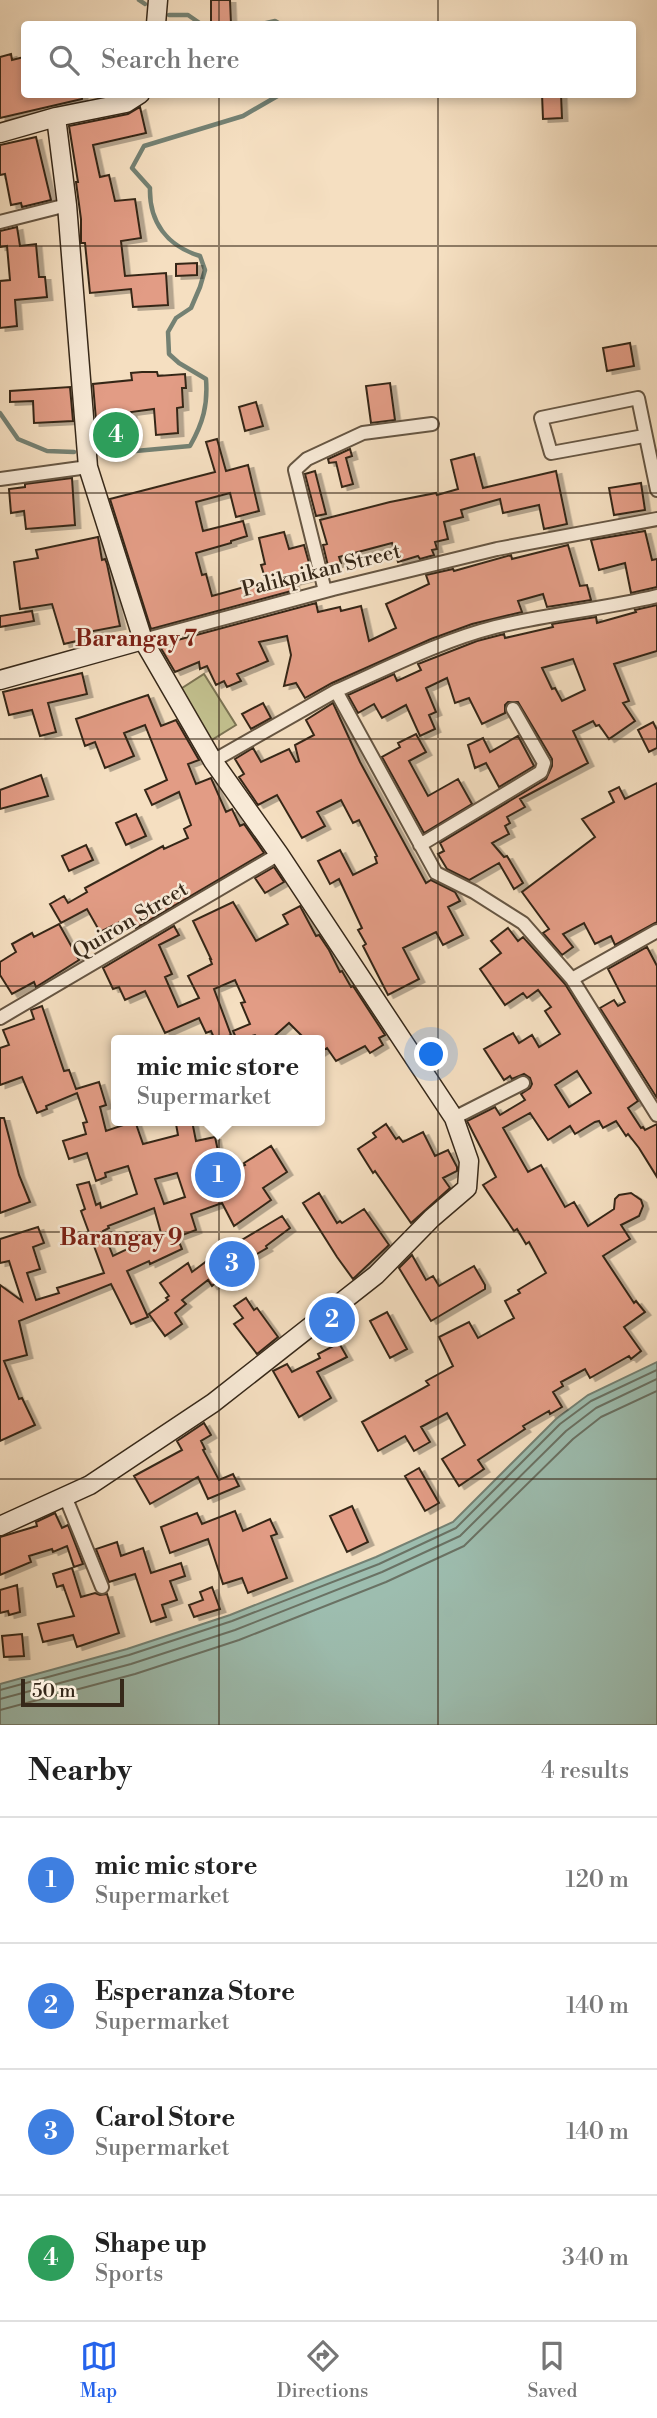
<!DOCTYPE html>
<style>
:root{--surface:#fff;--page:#f2f2f2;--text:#222;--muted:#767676;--line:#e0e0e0;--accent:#2563eb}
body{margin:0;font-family:"Libre Bodoni",serif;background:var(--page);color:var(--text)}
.scale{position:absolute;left:21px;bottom:18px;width:103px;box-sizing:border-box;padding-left:7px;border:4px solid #362819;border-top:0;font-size:19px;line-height:24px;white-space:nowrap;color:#362819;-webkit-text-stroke:5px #f8ead7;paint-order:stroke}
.you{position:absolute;left:432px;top:1055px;width:24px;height:24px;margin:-18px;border:5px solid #fff;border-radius:50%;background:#1a73e8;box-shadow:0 0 0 10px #1a73e833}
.badge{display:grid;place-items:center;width:46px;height:46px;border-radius:50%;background:var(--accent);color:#fff;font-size:23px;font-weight:700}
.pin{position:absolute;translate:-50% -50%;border:4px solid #fff;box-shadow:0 2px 7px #0006}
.popup{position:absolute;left:111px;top:1035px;width:214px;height:91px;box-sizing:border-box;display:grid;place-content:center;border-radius:7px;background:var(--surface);filter:drop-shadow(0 2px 5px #0005);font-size:23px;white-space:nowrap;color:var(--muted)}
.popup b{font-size:26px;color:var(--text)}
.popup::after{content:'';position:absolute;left:50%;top:100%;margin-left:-14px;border:14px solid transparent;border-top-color:var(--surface)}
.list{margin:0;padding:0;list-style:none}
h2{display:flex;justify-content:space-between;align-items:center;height:91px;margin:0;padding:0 28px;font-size:30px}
h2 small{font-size:23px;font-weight:400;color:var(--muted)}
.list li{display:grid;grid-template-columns:46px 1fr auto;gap:21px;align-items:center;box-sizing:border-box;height:126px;padding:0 28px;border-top:2px solid var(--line)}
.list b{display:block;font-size:26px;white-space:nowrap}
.list p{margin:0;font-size:23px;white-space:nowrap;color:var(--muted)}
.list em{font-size:23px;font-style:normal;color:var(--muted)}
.icon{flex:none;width:38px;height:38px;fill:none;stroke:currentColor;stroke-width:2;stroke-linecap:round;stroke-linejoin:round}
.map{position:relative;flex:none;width:657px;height:1725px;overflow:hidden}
.search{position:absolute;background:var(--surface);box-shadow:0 4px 10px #0003;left:21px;right:21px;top:21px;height:77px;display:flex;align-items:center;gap:18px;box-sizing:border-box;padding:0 24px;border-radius:7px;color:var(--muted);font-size:26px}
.sheet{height:595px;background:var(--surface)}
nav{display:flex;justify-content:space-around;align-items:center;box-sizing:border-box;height:98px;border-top:2px solid var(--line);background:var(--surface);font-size:19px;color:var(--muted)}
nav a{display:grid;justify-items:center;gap:4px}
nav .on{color:var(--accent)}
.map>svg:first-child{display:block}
.green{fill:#c2c08e;stroke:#7c7454;stroke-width:2}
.water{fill:#9dbdaf;stroke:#748173;stroke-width:2}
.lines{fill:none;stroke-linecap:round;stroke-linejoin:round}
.shore{stroke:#6a7264;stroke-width:2}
.stream{stroke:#748173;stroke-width:4.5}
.building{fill:#e29c85;stroke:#362819;stroke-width:2;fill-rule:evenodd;filter:url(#shadow)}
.street-casing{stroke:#665643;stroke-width:16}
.secondary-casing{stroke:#362819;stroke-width:21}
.street{stroke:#f8ead7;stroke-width:12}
.secondary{stroke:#f8ead7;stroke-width:18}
.grid{fill:none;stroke:#362819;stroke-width:2;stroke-opacity:0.55}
.labels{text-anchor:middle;stroke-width:5;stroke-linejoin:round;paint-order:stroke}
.street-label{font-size:21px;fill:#362819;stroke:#f8ead7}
.neighbourhood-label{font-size:23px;font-weight:bold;fill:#7a1f14;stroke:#f8ead7}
</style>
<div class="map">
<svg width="657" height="1725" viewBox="0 0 657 1725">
<defs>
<filter id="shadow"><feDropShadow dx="5.5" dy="3" stdDeviation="0" flood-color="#0004"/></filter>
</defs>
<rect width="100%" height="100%" fill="#f5dfc1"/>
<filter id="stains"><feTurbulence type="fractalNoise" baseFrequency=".00286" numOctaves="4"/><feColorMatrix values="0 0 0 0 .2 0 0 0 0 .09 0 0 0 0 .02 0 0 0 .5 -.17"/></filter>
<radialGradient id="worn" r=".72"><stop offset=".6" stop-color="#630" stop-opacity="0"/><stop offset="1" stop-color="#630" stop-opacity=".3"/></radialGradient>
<!-- green -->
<path class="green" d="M204,674L236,725L210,741L179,690Z"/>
<!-- water -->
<path class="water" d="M657,1362V1725H0V1684L127,1649L230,1615L376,1557L453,1522L556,1419L588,1395Z"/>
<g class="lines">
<!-- shore -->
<path class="shore" d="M0,1690L129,1655L232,1621L379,1564L456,1528L560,1424L591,1401L657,1370
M0,1699L131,1664L235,1630L382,1572L460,1536L566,1431L596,1408L657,1379
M0,1710L135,1674L239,1640L386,1582L464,1546L573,1439L601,1417L657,1391"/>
<!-- stream -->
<path class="stream" d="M139,0L145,4
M169,15H188L201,24
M262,24L275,21L280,24
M0,413L18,439L47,451L74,452
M99,453H114L190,446C203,423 208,405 206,379L179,363L169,354L168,332L176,318L191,308L200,287L205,270L200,256C167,246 149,222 150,188L132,168L144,146L243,116L281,94"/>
</g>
<!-- building -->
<path class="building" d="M211,0H230L231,24H211Z
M11,54L12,60L24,57V94H82V99L0,118V57Z
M542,94H561L562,118L543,119Z
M140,107L146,133L93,145L100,177L109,175L115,201L135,199L141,238L121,241L125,276L166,273L168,305L133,307L131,289L90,293L85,243H81V219L76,182H78L69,126L128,114Z
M36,137L51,200L22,207L21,203L11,205L5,174L0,175V145Z
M17,227L20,246L36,244L39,277H45L47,297L15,300L17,326L0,328V281L10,280L7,246L0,247V231Z
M197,263V275L176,276V264Z
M630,343L634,366L607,371L603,348Z
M142,372H157L158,376L185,374L186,388H182L183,407L177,408L178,433L156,435L154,409L131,412L133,436L100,439L98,420H96L93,384L132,380L131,373Z
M390,383L395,420L371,423L366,386Z
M70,387L73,421L34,423L33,401L10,402V391Z
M256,402L263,426L245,431L239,407Z
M217,439L226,471L248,465L259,511L236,517L230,493L196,502L203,531L243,521L247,536L231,541V543L196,553L202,575L206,574L212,596L266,581L261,565L265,564L259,538L284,532L289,549L304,545L313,577L293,582L295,590L151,629L110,499L215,472L206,442Z
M350,449L352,456L346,458L353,484L342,487L336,462L329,463L328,459Z
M474,454L483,488L556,471L567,524L544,529L539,505L503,513L500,499L461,510L463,517L444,522L448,539L435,542L437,549L432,550L434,555L420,559L418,556L398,562L392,543L339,557L341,563L328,566L323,545L327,544L320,520L390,502L436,493L437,495L458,489L451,460Z
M315,471L326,514L316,516L305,474Z
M72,478L75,525L26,529L24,511L11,513L9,489L25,487V484Z
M641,483L645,510L614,515L609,488Z
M645,531L652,560L657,559V587L631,593L625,563L599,570L591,540Z
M98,537L102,560L105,559L107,564L120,626L88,632L89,638L64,644L52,604L20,609L14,562L38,558L36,550Z
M568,545L580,586L587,585L591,600L547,607L543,594L518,601L522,612L472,624L431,639L332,683L305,698L296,683L284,686L291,655L287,636L259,642L268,661L237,674L241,681L227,687L224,681L216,685L207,666L200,669L199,662L175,672L159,645L316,603L318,612L340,607L341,611L361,606L369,641L396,628L386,604L429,584L426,575L453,569L454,571L511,555L512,559Z
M657,605V651L614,664L629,701L623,703L635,721L609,739L599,725L596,726L593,721L573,731L588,763L520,799L525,807L507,817L510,823L505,826L509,834L492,843L504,857L507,856L523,883L514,889L499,863L469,880L447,869L438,854L444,851L440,843L546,779L552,766V759L518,702H508L505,705V713L482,724L469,698L455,703L447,678L426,688L436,712L429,715L435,729L420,736L406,705L382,718L374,704L358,713L348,695L394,674L397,681L421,670L418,664L477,641L504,634L505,638L553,627L552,624L596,617L597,623L636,612L635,610ZM573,659L585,690L562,701L555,688L552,689L542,668Z
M32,611L34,621L0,627V616Z
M82,673L87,694L48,703L56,732L40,736L32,710L9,715L3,692Z
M148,695L161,726L176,720L199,760L188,764L196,784L211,778L226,812L232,809L240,826L244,824L264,853L136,928L130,917L100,932L87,909L61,923L50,904L64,896L68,903L87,892L85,888L163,846L164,849L188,838L184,829L191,825L179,792L152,805L145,790L167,780L145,725L124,733L134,756L105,768L95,742L85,746L76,719Z
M263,703L271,718L251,729L242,714Z
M333,703L360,762L426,883L431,880L455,892L460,901L448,907L463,935L443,945L436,932L403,948L419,979L388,995L363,946L366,944L358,930L362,928L339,879L330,884L318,861L340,850L353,875L377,863L375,857L377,856L359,820L353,823L341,800L317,812L325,826L302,838L277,795L258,805L239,777L244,774L235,759L253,748L261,762L289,749L296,762L299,761L295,745L314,735L306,720Z
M653,722L657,730V748L649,752L638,730Z
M416,734L426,752L409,761L428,796L458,779L472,804L424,833L382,757L400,747L398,743Z
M518,736L534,766L499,787L486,763L475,768L468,745L483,738L490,752Z
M41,775L48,796L0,809V790Z
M657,783V922L615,945L611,936L595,944L584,923L563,934L573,947L562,955L543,933L549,929L522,892L595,837L582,819L614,802L609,792L619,787L625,799Z
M136,814L146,836L126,845L116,823Z
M86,845L93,860L69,871L62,856Z
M274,867L284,882L265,893L255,878Z
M233,902L256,941L288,924L283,915L300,906L316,936L319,935L329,950L340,972L342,971L351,987L353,986L385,1035L379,1038L383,1045L370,1053L365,1046L336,1061L327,1048L319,1053V1040H306L289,1023L270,1040H260L255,1035L237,1040L233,1031L250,1024L241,1003L245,1002L235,980L214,989L231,1035L219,1040H215L211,1031L206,1033L199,1018L165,1033L145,991L125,1000L119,987L113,989L103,968L174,926L179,935L159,945L172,974L165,977L178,1007L199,998L188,976L212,964L210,959H211L193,921Z
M59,924L79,960L36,987L34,982L12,994L0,975V962L16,952L12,944L32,933L34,937Z
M508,928L518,941L523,937L565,984L638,1101L628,1108L641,1128L643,1127L645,1130L657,1124V1177L639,1148L628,1134L626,1136L616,1121L603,1128L599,1121L595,1122L575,1134L570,1126L548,1140L530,1113L503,1128L528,1172L541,1165L565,1207L574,1202L588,1226L614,1209L615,1199L619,1195L631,1193L641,1200L643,1206L639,1216L621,1225L630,1239L603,1256L634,1303L636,1301L645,1312L624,1327L641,1351L631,1359L629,1356L590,1378L585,1369L561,1382L563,1386L553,1392L562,1407L550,1414L549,1411L523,1426L525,1429L478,1460L484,1469L459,1486L442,1459L465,1445L447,1413L421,1427L430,1442L414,1451L405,1436L378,1451L362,1422L429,1385L426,1381L453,1366L439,1337L469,1322L478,1338L514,1318L505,1301L520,1293L518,1290L546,1273L529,1242L526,1244L517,1229L514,1231L483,1185L496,1177L467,1121L495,1107L500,1115L525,1100L521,1094L530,1088L532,1084L530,1078L524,1074L512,1079L510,1076L504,1080L484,1049L513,1033L519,1043L532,1035L539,1047L560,1034L545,1011L551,1007L538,990L527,998L523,993L505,1005L480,969L501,953L491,941ZM577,1071L591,1093L569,1107L555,1085Z
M647,947L657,966V1098L600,1008L614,1000L618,1006L625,1002L608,969Z
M42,1006L64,1071L69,1070L76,1089L99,1082L106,1105L100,1107L106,1131L135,1121L143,1144L178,1135L176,1124L192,1121L196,1141L215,1137L218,1151L211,1153L220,1176L245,1165L244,1163L271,1146L287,1172L263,1188L271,1200L234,1226L222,1203L191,1214L196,1230L177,1237L182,1249L150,1264L149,1261L127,1271L148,1317L131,1324L111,1284L19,1321L27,1355L4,1361L19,1399L22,1398L35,1425L0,1441V1285L22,1301L9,1261L0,1263V1239L38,1227L44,1243L33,1247L40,1269L27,1273L36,1300L59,1293L57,1288L104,1273L81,1211L85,1209L77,1185L89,1182L96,1205L100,1203L101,1208L137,1194L128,1166L105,1173L106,1177L96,1181L87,1153L69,1159L63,1141L86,1134L83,1123L87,1122L77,1093L46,1106L47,1109L37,1113L22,1077L0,1085V1048L9,1045L3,1030L34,1019L31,1010ZM177,1173L185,1197L164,1204L155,1179ZM154,1208L161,1233L113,1256L103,1231L109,1228L108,1226Z
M0,1118H4L19,1175L30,1202L0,1213Z
M386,1124L396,1139L399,1137L403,1142L423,1132L435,1156L448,1150L457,1167V1171L443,1178L450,1188L411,1223L375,1171L373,1173L358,1149L376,1137L373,1133Z
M319,1193L337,1223L340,1221L342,1223L364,1209L389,1245L353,1279L337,1257L303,1203Z
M282,1216L290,1228L266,1246L267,1248L250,1258L240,1241Z
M220,1247L240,1272L230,1279L226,1274L212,1286L208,1280L182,1300L186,1304L175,1313L182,1324L165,1336L149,1314L168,1300L166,1298L169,1296L160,1283L188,1263L192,1272L212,1257L210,1254Z
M412,1255L426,1280L433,1276L439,1286L474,1266L485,1285V1289L431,1321L399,1268Z
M246,1298L254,1310L257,1308L278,1337L257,1354L234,1324L243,1318L234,1306Z
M387,1312L407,1349L390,1358L370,1321Z
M339,1343L347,1357L317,1372L331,1398L299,1417L273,1371L287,1364L292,1372L320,1358L318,1354Z
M204,1423L211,1435L201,1441L205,1449L203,1450L219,1480L233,1474L239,1486L208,1499L198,1477L150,1504L134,1476L182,1450L177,1441Z
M419,1468L439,1503L425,1511L405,1476Z
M352,1506L368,1542L347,1552L330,1516Z
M235,1511L243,1531L270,1519L277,1534L271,1536L287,1578L248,1593L242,1578L223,1584L208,1539L170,1553L161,1527L197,1513L202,1524Z
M55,1513L62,1528L68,1525L83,1564L74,1567L67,1546L53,1552L52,1549L29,1556L31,1562L0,1575V1537L37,1526L36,1522Z
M117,1542L121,1556L143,1548L151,1573L181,1563L185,1576L170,1581L177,1600L162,1605L166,1617L151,1622L135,1574L109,1582L96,1549Z
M72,1568L81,1597L95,1593L100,1595L107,1594L119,1633L77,1647L73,1635L43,1642L38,1624L74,1616L63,1585L57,1587L53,1574Z
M17,1585L20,1612L9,1615L8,1611L0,1613V1590Z
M212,1587L220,1609L194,1617L189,1605L203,1600L200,1592Z
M22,1634L24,1656L4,1657L2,1636Z"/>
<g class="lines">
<defs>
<path id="street" d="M0,222L67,205
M644,436L551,453L541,418L638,398L657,490
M0,479L88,467
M325,591L295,470L307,459L363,433L432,424
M143,640L333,589L497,549L657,519
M336,691C388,668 440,641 495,627C548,614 603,609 657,596
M213,761L336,691L436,873L474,892L523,923L572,979L657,1115
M420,845L541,772L544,763L513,709
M572,979L657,931
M0,1018L279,854
M454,1118L523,1083
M65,1496L102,1587"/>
<path id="secondary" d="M156,24L158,0
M0,133L56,117L126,103L140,94
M0,680L143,640
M0,1526L90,1485L213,1403L376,1275L432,1218L467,1188L469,1161L454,1118L279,854L213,761L143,640L88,467L67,205L56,117"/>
</defs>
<!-- street casing -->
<use href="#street" class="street-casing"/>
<!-- secondary casing -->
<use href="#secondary" class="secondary-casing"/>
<!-- street -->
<use href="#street" class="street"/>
<!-- secondary -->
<use href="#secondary" class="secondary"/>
</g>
<!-- grid -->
<path class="grid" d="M219,0V24M438,0V24M219,94V1725M438,94V1725M0,246H657M0,493H657M0,739H657M0,986H657M0,1232H657M0,1479H657"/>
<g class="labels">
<!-- street labels -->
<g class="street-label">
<text transform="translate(321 570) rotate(-14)" y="7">Palikpikan Street</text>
<text transform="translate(130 920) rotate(-31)" y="7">Quiron Street</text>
</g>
<!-- neighbourhood labels -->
<g class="neighbourhood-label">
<text x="136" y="646">Barangay 7</text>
<text x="121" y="1245">Barangay 9</text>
</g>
</g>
<rect width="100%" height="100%" filter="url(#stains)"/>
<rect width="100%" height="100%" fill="url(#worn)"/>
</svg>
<div class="scale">50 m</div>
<div class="you"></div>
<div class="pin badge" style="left:218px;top:1175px;background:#3f7fe0">1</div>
<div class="popup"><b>mic mic store</b>Supermarket</div>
<div class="pin badge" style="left:332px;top:1320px;background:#3f7fe0">2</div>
<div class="pin badge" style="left:232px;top:1264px;background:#3f7fe0">3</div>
<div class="pin badge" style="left:116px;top:435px;background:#2e9e5b">4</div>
<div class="search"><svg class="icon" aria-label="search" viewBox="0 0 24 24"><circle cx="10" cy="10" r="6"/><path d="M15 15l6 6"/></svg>Search here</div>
</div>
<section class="sheet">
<h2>Nearby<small>4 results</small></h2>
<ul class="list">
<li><span class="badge" style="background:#3f7fe0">1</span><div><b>mic mic store</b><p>Supermarket</p></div><em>120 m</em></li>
<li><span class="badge" style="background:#3f7fe0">2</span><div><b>Esperanza Store</b><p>Supermarket</p></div><em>140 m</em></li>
<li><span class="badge" style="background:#3f7fe0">3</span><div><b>Carol Store</b><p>Supermarket</p></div><em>140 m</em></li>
<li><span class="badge" style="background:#2e9e5b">4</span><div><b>Shape up</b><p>Sports</p></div><em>340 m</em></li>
</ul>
</section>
<nav>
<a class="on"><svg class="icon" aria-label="map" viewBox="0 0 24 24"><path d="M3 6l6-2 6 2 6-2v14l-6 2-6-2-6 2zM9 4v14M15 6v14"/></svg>Map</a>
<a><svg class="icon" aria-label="directions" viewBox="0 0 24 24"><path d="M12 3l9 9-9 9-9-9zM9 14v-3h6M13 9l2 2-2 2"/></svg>Directions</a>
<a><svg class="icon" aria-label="saved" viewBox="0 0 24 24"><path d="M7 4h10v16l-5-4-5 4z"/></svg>Saved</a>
</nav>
